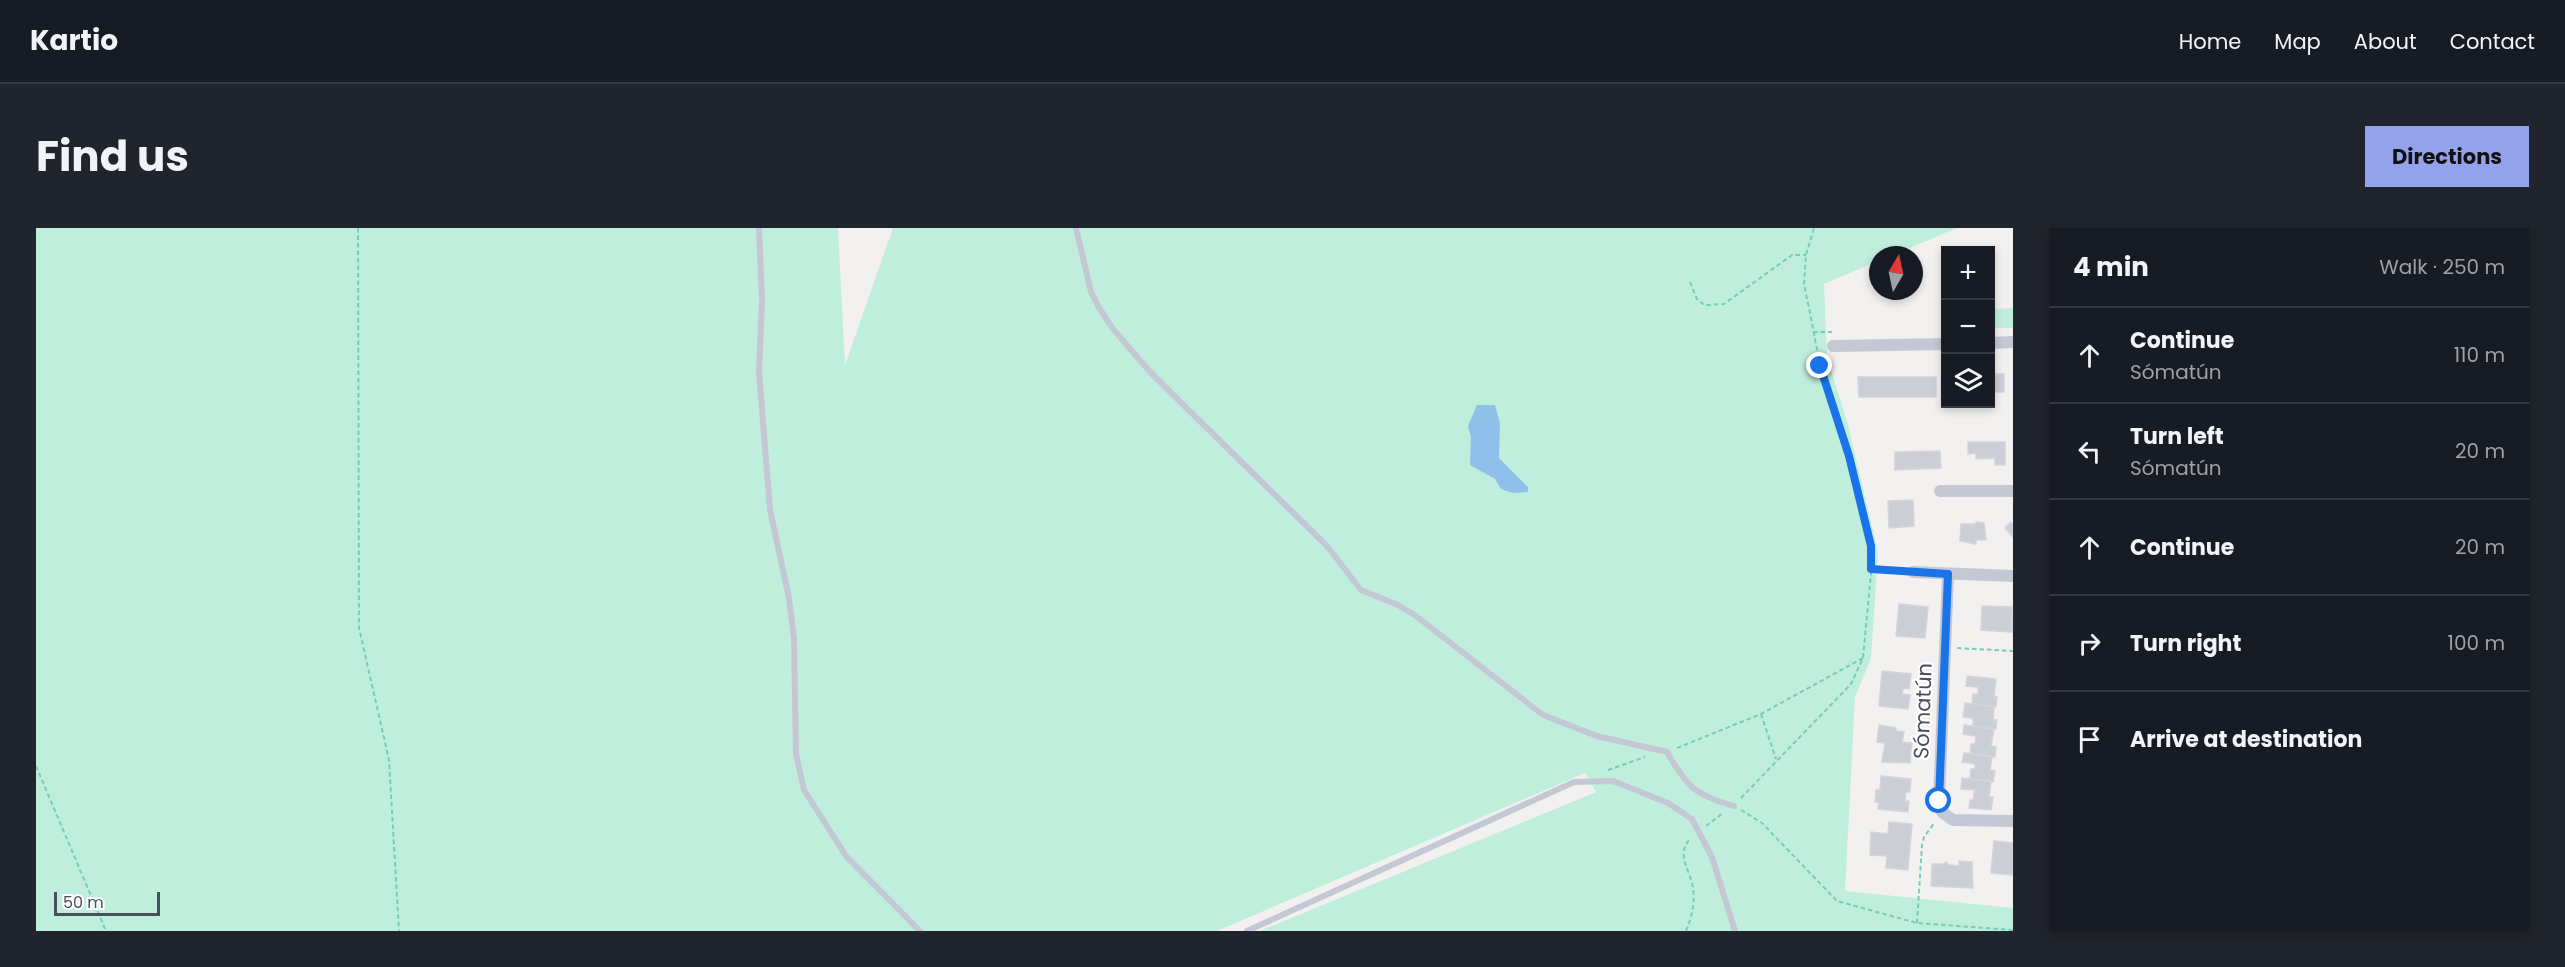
<!DOCTYPE html>
<meta charset="utf-8">
<style>
:root{--surface:#171b24;--page:#20242c;--text:#f1f3f6;--muted:#9ea1a6;--line:#363941;--accent:#92a3eb}
body{margin:0;font-family:Poppins,sans-serif;background:var(--page);color:var(--text)}
.controls{position:absolute;right:18px;top:18px;display:grid;overflow:hidden;border-radius:0px;box-shadow:0 3px 9px #0003}
.controls button{width:54px;height:54px;display:grid;place-items:center;padding:0;border:0;border-bottom:2px solid var(--line);background:var(--surface);color:var(--text);font:30px sans-serif}
.compass{position:absolute;left:1833px;top:18px;width:54px;height:54px;border-radius:50%;background:var(--surface);box-shadow:0 3px 9px #0003;rotate:9deg}
.scale{position:absolute;left:18px;bottom:15px;width:106px;box-sizing:border-box;padding-left:6px;border:3px solid #484e5d;border-top:0;font-size:16px;line-height:21px;white-space:nowrap;color:#484e5d;-webkit-text-stroke:4px #fff;paint-order:stroke}
.stop{position:absolute;width:18px;height:18px;margin:-14px;border:4px solid #1a73e8;border-radius:50%;background:#fff}
.stop.end{background:#1a73e8;border-color:#fff;box-shadow:0 2px 6px #0008}
.list{margin:0;padding:0;list-style:none}
h2{display:flex;justify-content:space-between;align-items:center;height:78px;margin:0;padding:0 24px;font-size:26px}
h2 small{font-size:20px;font-weight:400;color:var(--muted)}
.list li{display:grid;grid-template-columns:39px 1fr auto;gap:18px;align-items:center;box-sizing:border-box;height:96px;padding:0 24px;border-top:2px solid var(--line)}
.list b{display:block;font-size:22px;white-space:nowrap}
.list p{margin:0;font-size:20px;white-space:nowrap;color:var(--muted)}
.list em{font-size:20px;font-style:normal;color:var(--muted)}
.icon{flex:none;width:33px;height:33px;fill:none;stroke:currentColor;stroke-width:2;stroke-linecap:round;stroke-linejoin:round}
.map{position:relative;flex:none;width:1977px;height:703px;overflow:hidden;border-radius:0px}
header{display:flex;align-items:center;gap:36px;box-sizing:border-box;height:84px;padding:0 30px;background:var(--surface);border-bottom:2px solid var(--line)}
header strong{font-size:28px}
nav{display:flex;gap:33px;margin-inline-start:auto;font-size:21px}
.intro{display:flex;align-items:center;justify-content:space-between;box-sizing:border-box;height:144px;padding:0 36px}
h1{margin:0;font-size:42px}
.button{padding:15px 27px;border-radius:0px;background:var(--accent);color:#111;font-size:21px;font-weight:700}
main{display:flex;gap:36px;padding:0 36px}
aside{flex:1;background:var(--surface);border-radius:0px;box-shadow:0 3px 9px #0003}
.map>svg:first-child{display:block}
.green{fill:#c0eedd}
.water{fill:#8ec0ea}
.building{fill:#ccced5;stroke:#d4d4db;stroke-width:1.5}
.lines{fill:none;stroke-linecap:round;stroke-linejoin:round}
.path{stroke:#79ccb7;stroke-width:2;stroke-dasharray:4.5 3;stroke-linecap:butt}
.lane{stroke:#c4c8d4;stroke-width:6}
.street{stroke:#c4c8d4;stroke-width:12}
.route{stroke:#1a73e8;stroke-width:8}
.labels{text-anchor:middle;stroke-width:4.5;stroke-linejoin:round;paint-order:stroke}
.street-label{font-size:21px;fill:#484e5d;stroke:#fff}
</style>
<header>
<strong>Kartio</strong>
<nav><a>Home</a><a>Map</a><a>About</a><a>Contact</a></nav>
</header>
<div class="intro"><h1>Find us</h1><a class="button">Directions</a></div>
<main>
<div class="map">
<svg width="1977" height="703" viewBox="0 0 1977 703">
<rect width="100%" height="100%" fill="#f2f1f0"/>
<!-- green -->
<path class="green" d="M0,0H802L809,137L857,0H1921L1857,27H1842V33L1788,56L1791,129L1812,197L1842,324L1835,431L1819,469L1809,663L1977,680V703H1224L1560,564L1549,545L1181,703H0Z
M1977,80V100H1955V81Z"/>
<!-- water -->
<path class="water" d="M1441,177H1459L1464,195L1463,230L1492,259V264L1477,265L1465,261L1459,251L1434,237L1435,209L1432,198Z"/>
<!-- building -->
<path class="building" d="M1954,146H1968V164H1954Z
M1822,149H1900V169H1823Z
M1932,214H1969V237H1959V230L1940,231V225L1932,226Z
M1904,223L1905,240L1859,242V224Z
M1877,272L1878,298L1853,300L1852,273Z
M1940,294L1948,295L1950,312H1940V316L1924,313L1925,296H1940Z
M1975,294L1977,297V309L1969,300Z
M1863,376L1892,379L1889,410L1860,408Z
M1946,378L1976,379L1975,404L1945,402Z
M1976,379H1977V404H1975Z
M1846,443L1875,446L1873,461L1867,460L1866,466L1874,467L1872,481L1843,478Z
M1931,448L1960,451L1958,468L1961,469L1960,479L1936,476L1937,466H1942V459L1930,458Z
M1929,475L1958,478L1957,492H1961L1960,501L1937,498V490L1927,489Z
M1843,497L1860,500V503L1868,504L1866,514L1876,515L1874,535L1846,534L1849,515L1841,514Z
M1928,497L1958,501L1955,518L1960,519L1959,529L1934,526L1935,516H1939L1940,508L1927,506Z
M1928,525L1956,528L1954,542L1959,543L1957,554L1934,551L1935,541H1939V536L1926,534Z
M1845,548L1875,551L1874,564H1870L1869,573H1873L1872,584L1842,581L1843,575L1839,574L1840,562H1844Z
M1926,550L1955,553L1953,569H1957L1955,582L1933,580L1934,572H1937L1939,562L1925,561Z
M1853,594L1876,596L1872,642L1850,640L1851,628L1834,627L1835,604L1852,606Z
M1958,613L1977,615V647L1955,645Z
M1923,633L1936,634L1937,660L1895,658L1896,636H1907L1910,634L1913,637L1923,638Z"/>
<g class="lines">
<!-- path -->
<path class="path" d="M322,0L323,400L353,532L363,703
M1654,54L1661,71L1668,77L1688,76L1756,27H1770
M1777,104H1796
M1835,341L1865,343
M1921,420L1977,423
M1725,486L1740,531
M1641,520L1725,486L1827,430
M0,538L70,703
M1572,542L1609,529
M1705,570L1815,456L1827,430L1836,335L1835,318L1813,228L1784,137L1774,85L1768,56L1770,27L1778,0
M1705,582L1726,595L1801,673L1881,695L1977,702
M1670,598L1687,585
M1881,695L1886,617L1888,609L1899,594
M1650,703C1656,688 1659,676 1657,660C1655,643 1639,627 1654,611"/>
<!-- lane -->
<path class="lane" d="M723,0L726,74L723,144L734,282L753,370L758,411L760,526L768,562L810,628L884,703
M1040,0L1055,64L1062,78L1077,101L1115,145L1291,318L1325,362L1362,377L1380,388L1507,487L1561,508L1631,524C1651,559 1659,567 1698,578
M1211,703L1538,554L1577,553L1632,575L1656,591L1676,629L1699,703"/>
<!-- street -->
<path class="street" d="M1954,115L1977,114
M1797,118L1910,116
M1904,263H1977
M1877,344L1977,348
M1912,346L1903,573L1906,584L1917,592L1977,593"/>
</g>
<g class="lines">
<!-- route -->
<path class="route" d="M1784,138L1813,228L1835,318V341L1912,346L1903,573"/>
</g>
<g class="labels">
<!-- street labels -->
<g class="street-label">
<text transform="translate(1887 483) rotate(-88)" y="7">Sómatún</text>
</g>
</g>
</svg>
<div class="controls">
<button>+</button>
<button>−</button>
<button><svg class="icon" aria-label="layers" viewBox="0 0 24 24"><path d="M12 4l9 5-9 5-9-5zM3 14l9 5 9-5"/></svg></button>
</div>
<svg class="compass" viewBox="-18 -18 36 36"><path d="M0-13l5 13h-10z" fill="#e53935"/><path d="M0 13l5-13h-10z" fill="#9ea1a6"/></svg>
<div class="scale">50 m</div>
<div class="stop" style="left:1903px;top:573px"></div>
<div class="stop end" style="left:1784px;top:138px"></div>
</div>
<aside>
<h2>4 min<small>Walk · 250 m</small></h2>
<ul class="list">
<li><svg class="icon" aria-label="ahead" viewBox="0 0 24 24"><path d="M12 20V5M6 11l6-6 6 6"/></svg><div><b>Continue</b><p>Sómatún</p></div><em>110 m</em></li>
<li><svg class="icon" aria-label="left" viewBox="0 0 24 24"><path d="M17 20v-9H6M10 6l-5 5 5 5"/></svg><div><b>Turn left</b><p>Sómatún</p></div><em>20 m</em></li>
<li><svg class="icon" aria-label="ahead" viewBox="0 0 24 24"><path d="M12 20V5M6 11l6-6 6 6"/></svg><div><b>Continue</b></div><em>20 m</em></li>
<li><svg class="icon" aria-label="right" viewBox="0 0 24 24"><path d="M7 20v-9h11M14 6l5 5-5 5"/></svg><div><b>Turn right</b></div><em>100 m</em></li>
<li><svg class="icon" aria-label="arrive" viewBox="0 0 24 24"><path d="M6 21V4h12l-3 4 3 4H6"/></svg><div><b>Arrive at destination</b></div></li>
</ul>
</aside>
</main>
